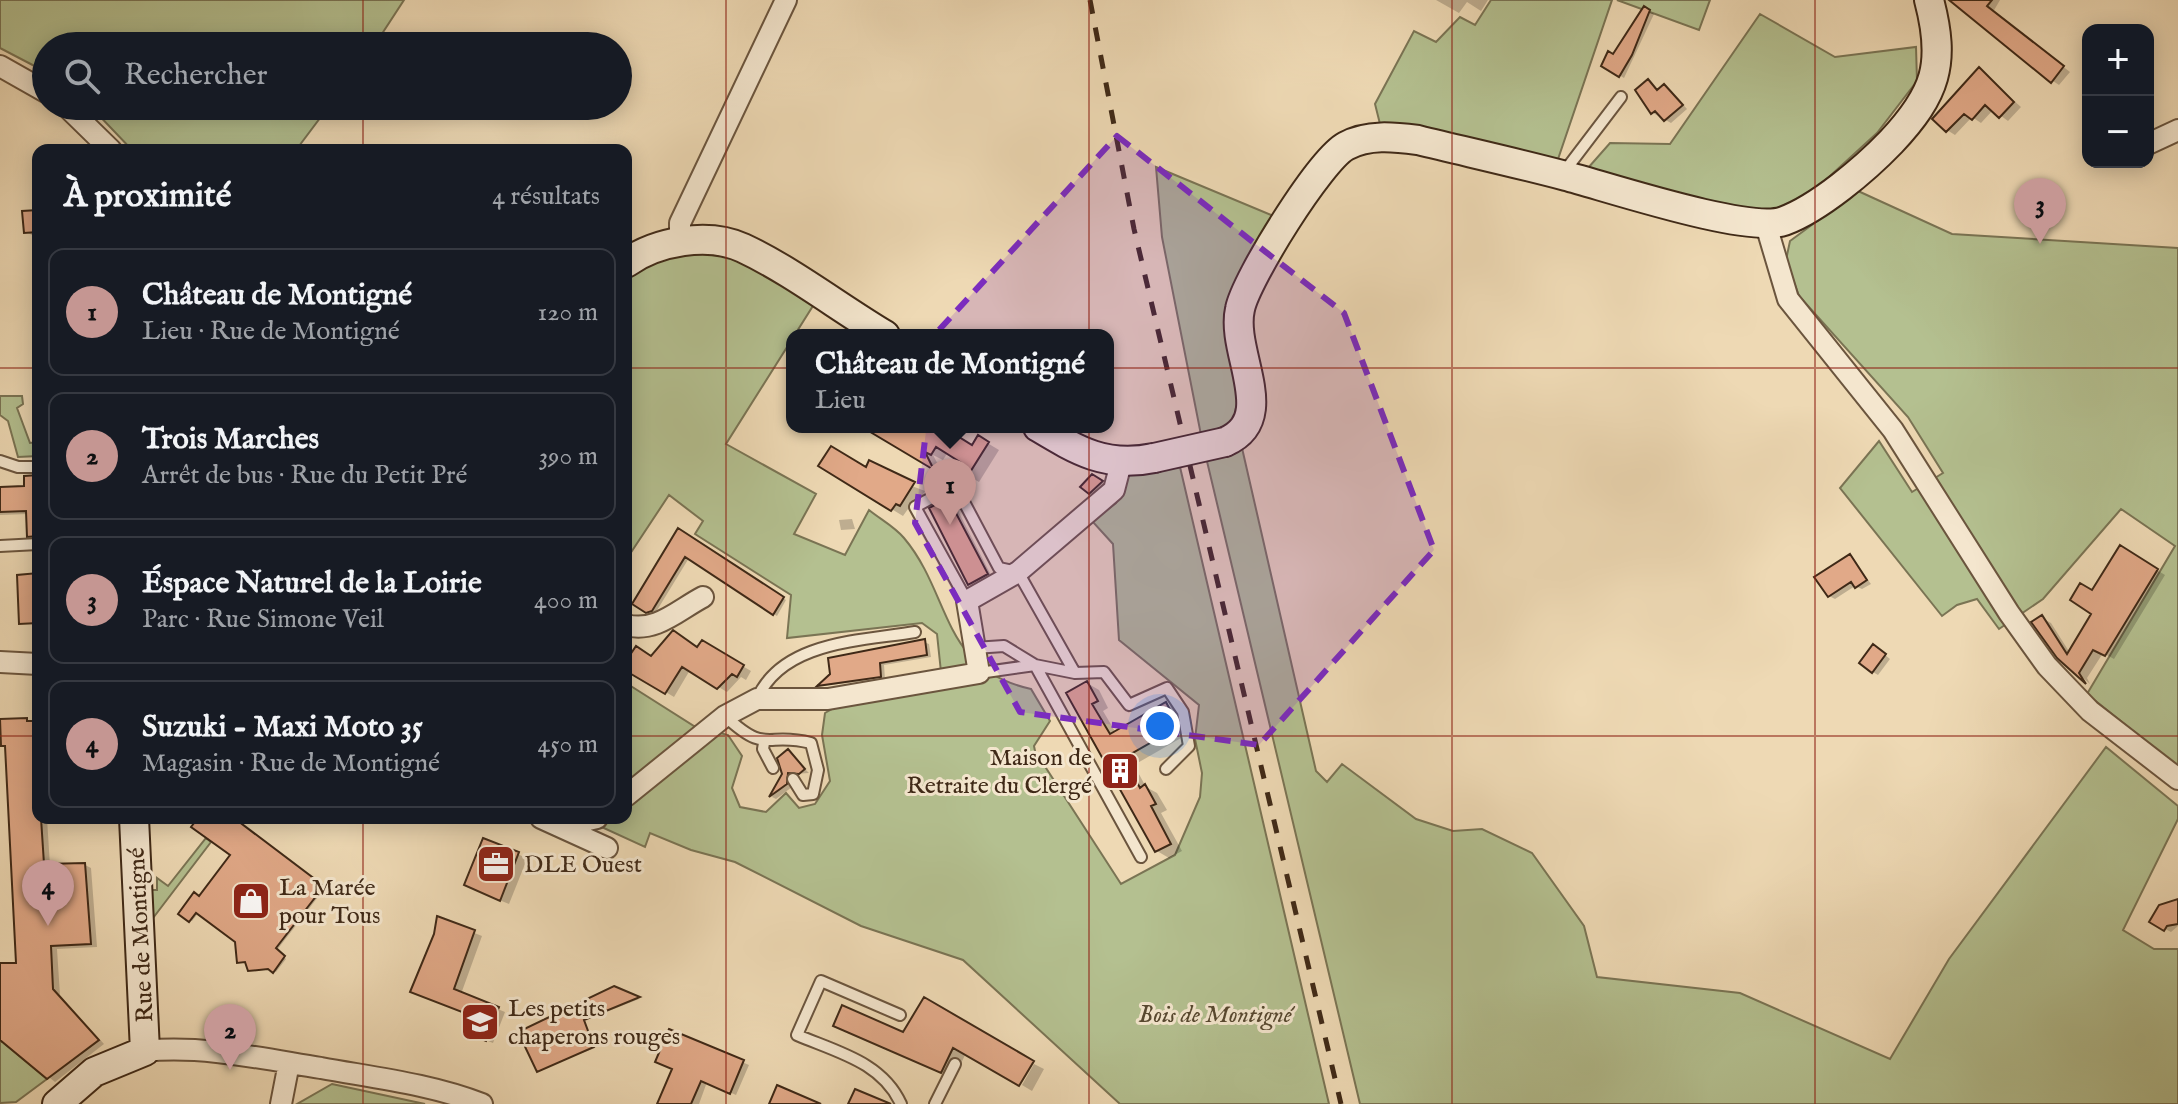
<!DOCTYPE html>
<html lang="fr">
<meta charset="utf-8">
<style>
:root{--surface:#171b24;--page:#20242c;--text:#f1f3f6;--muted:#9ea1a6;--line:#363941;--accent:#c59692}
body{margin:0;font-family:"IM FELL English",serif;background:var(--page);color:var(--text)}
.controls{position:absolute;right:24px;top:24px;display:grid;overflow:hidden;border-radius:16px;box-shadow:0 4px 20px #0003}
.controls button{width:72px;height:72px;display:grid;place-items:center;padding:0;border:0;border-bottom:2px solid var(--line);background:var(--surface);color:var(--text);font:40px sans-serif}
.you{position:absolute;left:1160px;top:726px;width:28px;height:28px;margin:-20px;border:6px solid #fff;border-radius:50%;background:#1a73e8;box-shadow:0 0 0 12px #1a73e833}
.badge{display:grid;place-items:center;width:52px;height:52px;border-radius:50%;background:var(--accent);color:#111;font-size:26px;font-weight:700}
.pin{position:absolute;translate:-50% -66px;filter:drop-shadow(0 2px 4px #0008)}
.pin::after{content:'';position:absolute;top:42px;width:28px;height:24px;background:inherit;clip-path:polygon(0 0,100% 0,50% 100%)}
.popup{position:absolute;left:786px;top:329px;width:328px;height:104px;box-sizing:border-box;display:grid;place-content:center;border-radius:16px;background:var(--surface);filter:drop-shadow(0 2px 6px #0005);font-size:26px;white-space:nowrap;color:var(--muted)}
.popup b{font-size:30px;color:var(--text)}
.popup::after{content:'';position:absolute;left:50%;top:100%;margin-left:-16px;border:16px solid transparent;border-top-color:var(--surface)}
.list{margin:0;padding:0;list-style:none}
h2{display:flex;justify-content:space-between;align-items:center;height:104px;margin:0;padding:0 32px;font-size:34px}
h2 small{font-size:26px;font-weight:400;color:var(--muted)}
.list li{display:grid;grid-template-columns:52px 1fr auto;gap:24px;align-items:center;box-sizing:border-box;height:128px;margin:0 16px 16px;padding:0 16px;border:2px solid var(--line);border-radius:16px}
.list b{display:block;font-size:30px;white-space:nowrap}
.list p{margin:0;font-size:26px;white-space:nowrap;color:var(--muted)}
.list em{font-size:26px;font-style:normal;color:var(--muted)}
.icon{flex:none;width:44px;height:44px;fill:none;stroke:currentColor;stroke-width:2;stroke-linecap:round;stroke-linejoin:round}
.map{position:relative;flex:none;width:2178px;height:1104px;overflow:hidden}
.search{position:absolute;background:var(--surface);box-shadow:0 4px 20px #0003;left:32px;top:32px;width:600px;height:88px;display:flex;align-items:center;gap:20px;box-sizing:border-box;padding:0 28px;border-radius:44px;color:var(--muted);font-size:30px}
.panel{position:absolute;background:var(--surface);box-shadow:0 4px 20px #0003;left:32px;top:144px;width:600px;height:680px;border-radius:16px}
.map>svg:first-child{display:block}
.green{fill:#b4c090;stroke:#7a7454;stroke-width:2}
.shadow{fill:#0003}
.building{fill:#e1a988;stroke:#3f2917;stroke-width:2}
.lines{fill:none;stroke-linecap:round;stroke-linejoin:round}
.lane-casing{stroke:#6b553e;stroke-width:14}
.street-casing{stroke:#6b553e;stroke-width:24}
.secondary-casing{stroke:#3f2917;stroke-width:32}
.lane{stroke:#f4e6ce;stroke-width:10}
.street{stroke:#f4e6ce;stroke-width:20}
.secondary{stroke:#f4e6ce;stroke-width:28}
.rail{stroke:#3f2917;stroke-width:5;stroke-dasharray:14 14;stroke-linecap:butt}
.secondary-bridge-casing{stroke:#3f2917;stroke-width:32;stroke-linecap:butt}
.secondary-bridge{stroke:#f4e6ce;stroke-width:28}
.marked{fill:#7b2cbf;fill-opacity:0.2;stroke:#7b2cbf;stroke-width:6;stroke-dasharray:16 10;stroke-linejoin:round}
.grid{fill:none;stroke:#8f2418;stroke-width:2;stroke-opacity:0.55}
.labels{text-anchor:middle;stroke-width:6;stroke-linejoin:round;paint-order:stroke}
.poi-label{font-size:24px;fill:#3f2917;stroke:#f4e6ce;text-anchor:start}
.street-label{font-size:24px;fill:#3f2917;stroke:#f4e6ce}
.park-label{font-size:24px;font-style:italic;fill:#56472f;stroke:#f4e6ce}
</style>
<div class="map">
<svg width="2178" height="1104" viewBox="0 0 2178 1104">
<rect width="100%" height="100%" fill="#eed9b4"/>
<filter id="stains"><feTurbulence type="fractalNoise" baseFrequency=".0025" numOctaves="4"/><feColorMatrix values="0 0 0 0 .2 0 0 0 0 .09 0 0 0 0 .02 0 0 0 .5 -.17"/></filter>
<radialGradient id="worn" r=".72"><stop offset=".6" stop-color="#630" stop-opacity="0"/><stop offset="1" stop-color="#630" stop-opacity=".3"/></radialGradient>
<!-- green -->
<path class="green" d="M0,0H404L374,46H46V72L0,48Z
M1491,0H1612L1557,162L1380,124L1375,104L1414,31L1436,42L1460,17L1475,25Z
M1617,0H1710L1699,30Z
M1760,14L1835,57L1916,47L1917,81L1877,133L1806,198L1775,212L1721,206L1588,168L1610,143L1670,144Z
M90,106H329L296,150H132Z
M1156,167L1276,217L1234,290L1225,328L1241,414L1232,429L1202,440L1162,237Z
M1858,191L1952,234L2178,248V767L2087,694L2175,546L2121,509L2043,599L1999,629L1977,599L1957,605L1942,616L1840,488L1879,441L1912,492L1943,473L1908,417L1799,296L1786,260L1790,241Z
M695,245L740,256L816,301L726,444L816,494L794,534L845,555L869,510C880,519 895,527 904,538C952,595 940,669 1031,689L1050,721L1034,746L1035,751L1121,884L1175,855L1200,797L1202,773L1195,739L1199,705L1119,640L1113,544L1092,521L1116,503L1129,475L1180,467L1329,1104H1120L963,960L861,926L735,862L691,850L650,833L645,847L582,818H626V683L694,726L728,735L742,756L732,788L740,807L766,812L786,793L799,808L815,804L830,781L822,735L825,713L846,701L941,672L937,634L922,623L787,638L791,595L695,534L703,521L669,495L626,560V275Z
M0,396H22L23,404L17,408L30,443L38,442V456L18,457L8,421L0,415Z
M1226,447L1242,448L1316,771L1327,782L1342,764L1416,819L1453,831L1482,829L1532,853L1584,926L1597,977L1740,993L1890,1059L1949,959L2106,747L2178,806V819L2123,930L2154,949H2178V1104H1360L1205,453Z
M206,838L211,842L150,922L151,890H157V878L168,886Z
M0,1040L47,1079L16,1102L0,1103Z
M332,1084L425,1104H297Z"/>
<!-- shadow -->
<path class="shadow" d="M1436,0H1488L1481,11L1467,2L1459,13Z
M1952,0H2000L1993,12L2070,72L2059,85L2053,81Z
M1644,9L1654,14L1624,78L1603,65L1614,57Z
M1979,70L2021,107L2008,121L1993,110L1981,123L1972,117L1955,135L1947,130Z
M1648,81L1659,91L1664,86L1669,89L1687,109L1671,123L1653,113Z
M38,212V309L32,235L26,232Z
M866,427H944L973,447L979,438L999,450L979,482L958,470L963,461L948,452L943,460L933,455L942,472Z
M821,466L867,469L925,491L913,511L908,509L903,516Z
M1093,476L1107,485L1096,496L1090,493Z
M38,477V529L28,514L0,515V489L26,488Z
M948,500L954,503L992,577L975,587L970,584Z
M852,519L855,529L841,530L839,520Z
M679,531L786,600L777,616L689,558L656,612L651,613L635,603Z
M2120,548L2165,575L2114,659L2103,653L2087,678L2090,684L2059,656L2042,618L2051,623L2070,653L2094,614L2093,592Z
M1850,556L1871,584L1862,589L1855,586L1835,599L1829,596Z
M702,642L751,671L746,680L741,677L727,692L690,670L674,697L626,668V665L652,658L698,649Z
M924,642L929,644L931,657L884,665L885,679L820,686L832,674Z
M1879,650L1890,659L1878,675L1873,672Z
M1087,683L1099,690L1108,708L1103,711L1116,733L1166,704L1178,711L1188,734L1134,765L1146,787L1157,793L1167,810L1161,813L1182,851L1169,858L1157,851L1069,694Z
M26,720L38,723V818H47L50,866L85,865L91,868L97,947L57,949L60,995L104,1044L55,1082L0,1038V965L18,964L8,748L3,745Z
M788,752L809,773L793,774L792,787L776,799L772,797L784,774Z
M184,818H232L325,888L277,950L286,959L276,972L272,969L249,970L247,962H239L237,941L199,912L192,921L181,913L200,898L233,855Z
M518,854L527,859L509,904L475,890Z
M2178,900V926L2171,932L2152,922Z
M439,919L482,936L461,994L505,1012L493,1043L473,1035L472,1015L412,991Z
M614,988L639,999L584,1021L595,1048L538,1070L521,1033Z
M924,999L966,1053L954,1078L847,1032L904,1035Z
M670,1031L749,1065L736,1095L707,1082L699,1104H656L674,1069Z
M1034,1064L1044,1069L1032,1091L1022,1085Z"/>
<!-- building -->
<path class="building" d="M1949,0H1992L1987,6L2064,66L2051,83Z
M1644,6L1650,10L1632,55L1619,77L1601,66L1608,51L1613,54Z
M1979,67L2014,102L1999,118L1985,105L1972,120L1964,114L1946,132L1932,119Z
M1648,79L1657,90L1664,84L1683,105L1664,121L1655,111L1651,114L1635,90Z
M38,210V232L24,233L22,211Z
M862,427H943L972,445L978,435L989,442L967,477L956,470L960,462L936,447L931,455L925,452L934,470Z
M831,446L866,467L869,460L915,482L900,506L896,504L891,511L818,466Z
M1092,474L1103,481L1089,494L1080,487Z
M38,475V536L27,537L26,511L0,512V487L24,486V476Z
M948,498L988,574L968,585L929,508Z
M678,528L784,597L773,615L685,557L652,611L646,613L632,604Z
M2120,545L2158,569L2105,656L2093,650L2079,673L2086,684L2057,658L2031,622L2042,615L2067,654L2091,614L2070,600L2080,583L2092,590Z
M1850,554L1867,580L1855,588L1851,582L1828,597L1814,577Z
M38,573V623L19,624L17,575Z
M673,630L697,647L702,640L744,665L737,677L732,674L717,689L682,667L665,694L626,671V661L636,646L651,656Z
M925,639L927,655L880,663L881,677L817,686L830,674L828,658Z
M1873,644L1886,654L1872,673L1859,663Z
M1087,681L1098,701L1092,704L1110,734L1166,702L1177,724L1178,727L1124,758L1140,788L1145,784L1156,804L1151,806L1171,844L1155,852L1066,693Z
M27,718V721H38V818H41L44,864L85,863L91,944L51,946L53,989L99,1040L47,1079L0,1040V963H16L5,746H1L0,719Z
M788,749L805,769L799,774L788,773L787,784L769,797L782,774L777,758Z
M198,818H234L324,886L276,948L285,956L273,973L268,969L248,971L245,962L237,963L235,942L196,913L189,922L178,914L194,892L199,896L230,855L191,827Z
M483,838L519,852L500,901L464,885Z
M2178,899V924L2167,926L2164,931L2149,922L2159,905Z
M437,916L475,930L454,989L499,1007L486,1041L464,1032L470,1015L410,992L434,934Z
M614,986L640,997L584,1020L594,1047L537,1072L518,1032Z
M924,997L1034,1061L1019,1086L953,1048L941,1073L833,1026L842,1005L903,1032Z
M669,1029L744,1060L730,1094L701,1081L691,1104H657L672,1069L655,1062Z
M777,1085L821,1104H769Z
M855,1089L891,1104H848Z"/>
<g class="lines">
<defs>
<path id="lane" d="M1564,172L1621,97
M0,461L18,467H38
M0,546L38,544
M967,601L915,507L955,485L999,568L1018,572L1075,673
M974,648L1004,646L1035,665L1141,857
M979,673L1035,665L1075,673L1104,672L1129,705L1167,688L1183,712L1189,746L1166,769
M757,699C782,641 861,641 915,632
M725,716C768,756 765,731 811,743L818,770L813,794L803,795L793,779
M764,743L763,749L773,768
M900,1015L821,981L797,1035C837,1052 882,1062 901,1104
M935,1104L955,1064"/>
<path id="street" d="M0,66L46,92
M66,106L111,150
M2148,144L2178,130
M1766,225L1788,299L1893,430L2009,613L2047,666L2090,711L2178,779
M680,241V223L786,0
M626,625C656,633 678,610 703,597
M0,662L38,664
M626,796L725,716L757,699H828L979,673L967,601L1018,572L1114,490L1121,463
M541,818L607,848
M562,826L597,818
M145,1051C202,1045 264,1059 321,1068C376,1078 430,1084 482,1104
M281,1104L289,1063"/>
<path id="secondary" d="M626,263C657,241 708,232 743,248C792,271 838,307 885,335
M1038,427C1078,451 1106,468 1154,458
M1225,442C1280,418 1230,353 1240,309C1246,279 1320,160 1346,146C1368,134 1394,137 1418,140C1467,152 1517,163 1566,176C1608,187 1749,234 1784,221C1819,208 1865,169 1891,142C1936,94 1946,64 1929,0
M57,1104L94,1072L145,1051L134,818"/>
</defs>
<!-- lane casing -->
<use href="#lane" class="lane-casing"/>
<!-- street casing -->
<use href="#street" class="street-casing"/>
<!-- secondary casing -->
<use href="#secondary" class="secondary-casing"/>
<!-- lane -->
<use href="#lane" class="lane"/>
<!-- street -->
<use href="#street" class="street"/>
<!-- secondary -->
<use href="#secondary" class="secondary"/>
<!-- rail -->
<path class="rail" d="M1090,0L1134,229L1341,1104"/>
<defs>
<path id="secondary-bridge" d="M1154,458L1225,442"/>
</defs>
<!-- secondary-bridge casing -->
<use href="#secondary-bridge" class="secondary-bridge-casing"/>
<!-- secondary-bridge -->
<use href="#secondary-bridge" class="secondary-bridge"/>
</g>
<!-- marked area -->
<path class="marked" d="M1117,136L1344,313L1434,550L1259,745L1020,712L915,523L938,331Z"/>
<!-- grid -->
<path class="grid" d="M363,0V46M726,0V1104M1089,0V1104M1452,0V1104M1815,0V1104M363,106V150M0,368H38M626,368H2178M0,736H38M626,736H2178M363,818V1104"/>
<!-- icons -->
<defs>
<symbol id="building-square" viewBox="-11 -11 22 22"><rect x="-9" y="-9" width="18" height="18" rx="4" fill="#8f2418" stroke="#f4e6ce"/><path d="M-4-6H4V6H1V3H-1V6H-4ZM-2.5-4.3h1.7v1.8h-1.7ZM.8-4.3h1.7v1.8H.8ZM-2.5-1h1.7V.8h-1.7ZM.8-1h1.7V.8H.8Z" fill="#fff"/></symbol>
<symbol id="office-square" viewBox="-11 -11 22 22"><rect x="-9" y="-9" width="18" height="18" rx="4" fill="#8f2418" stroke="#f4e6ce"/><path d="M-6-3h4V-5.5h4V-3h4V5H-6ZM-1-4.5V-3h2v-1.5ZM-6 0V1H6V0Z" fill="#fff"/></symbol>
<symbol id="shop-square" viewBox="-11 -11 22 22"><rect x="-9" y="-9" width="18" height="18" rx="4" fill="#8f2418" stroke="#f4e6ce"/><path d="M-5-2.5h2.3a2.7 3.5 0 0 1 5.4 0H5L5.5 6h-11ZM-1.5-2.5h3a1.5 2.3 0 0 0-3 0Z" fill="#fff"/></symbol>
<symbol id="school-square" viewBox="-11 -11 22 22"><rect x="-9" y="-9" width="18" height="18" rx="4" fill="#8f2418" stroke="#f4e6ce"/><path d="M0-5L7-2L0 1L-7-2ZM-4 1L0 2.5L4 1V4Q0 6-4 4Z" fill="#fff"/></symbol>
</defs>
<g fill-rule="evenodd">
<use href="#building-square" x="1098" y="749" width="44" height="44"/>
<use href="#office-square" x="474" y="842" width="44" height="44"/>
<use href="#shop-square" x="229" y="879" width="44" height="44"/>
<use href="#school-square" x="458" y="1000" width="44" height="44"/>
</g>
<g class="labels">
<!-- poi labels -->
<g class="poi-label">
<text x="1092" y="765" text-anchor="end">Maison de<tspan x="1092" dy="28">Retraite du Clergé</tspan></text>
<text x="524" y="872">DLE Ouest</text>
<text x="279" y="895">La Marée<tspan x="279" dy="28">pour Tous</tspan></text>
<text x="508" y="1016">Les petits<tspan x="508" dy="28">chaperons rouges</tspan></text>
</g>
<!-- street labels -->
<g class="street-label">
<text transform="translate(140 935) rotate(-93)" y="8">Rue de Montigné</text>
</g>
<!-- park labels -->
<g class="park-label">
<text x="1215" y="1022">Bois de Montigné</text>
</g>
</g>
<rect width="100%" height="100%" filter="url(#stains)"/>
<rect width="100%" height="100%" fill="url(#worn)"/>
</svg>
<div class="controls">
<button>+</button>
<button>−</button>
</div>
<div class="you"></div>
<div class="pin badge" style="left:950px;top:525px">1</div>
<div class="popup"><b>Château de Montigné</b>Lieu</div>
<div class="pin badge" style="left:230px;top:1070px">2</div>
<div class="pin badge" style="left:2040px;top:244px">3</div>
<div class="pin badge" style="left:48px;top:926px">4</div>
<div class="search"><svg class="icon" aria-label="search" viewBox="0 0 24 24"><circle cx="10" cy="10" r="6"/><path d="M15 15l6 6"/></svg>Rechercher</div>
<section class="panel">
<h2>À proximité<small>4 résultats</small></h2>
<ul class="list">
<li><span class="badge">1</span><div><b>Château de Montigné</b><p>Lieu · Rue de Montigné</p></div><em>120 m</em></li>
<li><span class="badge">2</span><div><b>Trois Marches</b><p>Arrêt de bus · Rue du Petit Pré</p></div><em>390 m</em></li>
<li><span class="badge">3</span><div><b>Éspace Naturel de la Loirie</b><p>Parc · Rue Simone Veil</p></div><em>400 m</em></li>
<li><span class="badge">4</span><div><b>Suzuki - Maxi Moto 35</b><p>Magasin · Rue de Montigné</p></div><em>450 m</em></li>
</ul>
</section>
</div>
